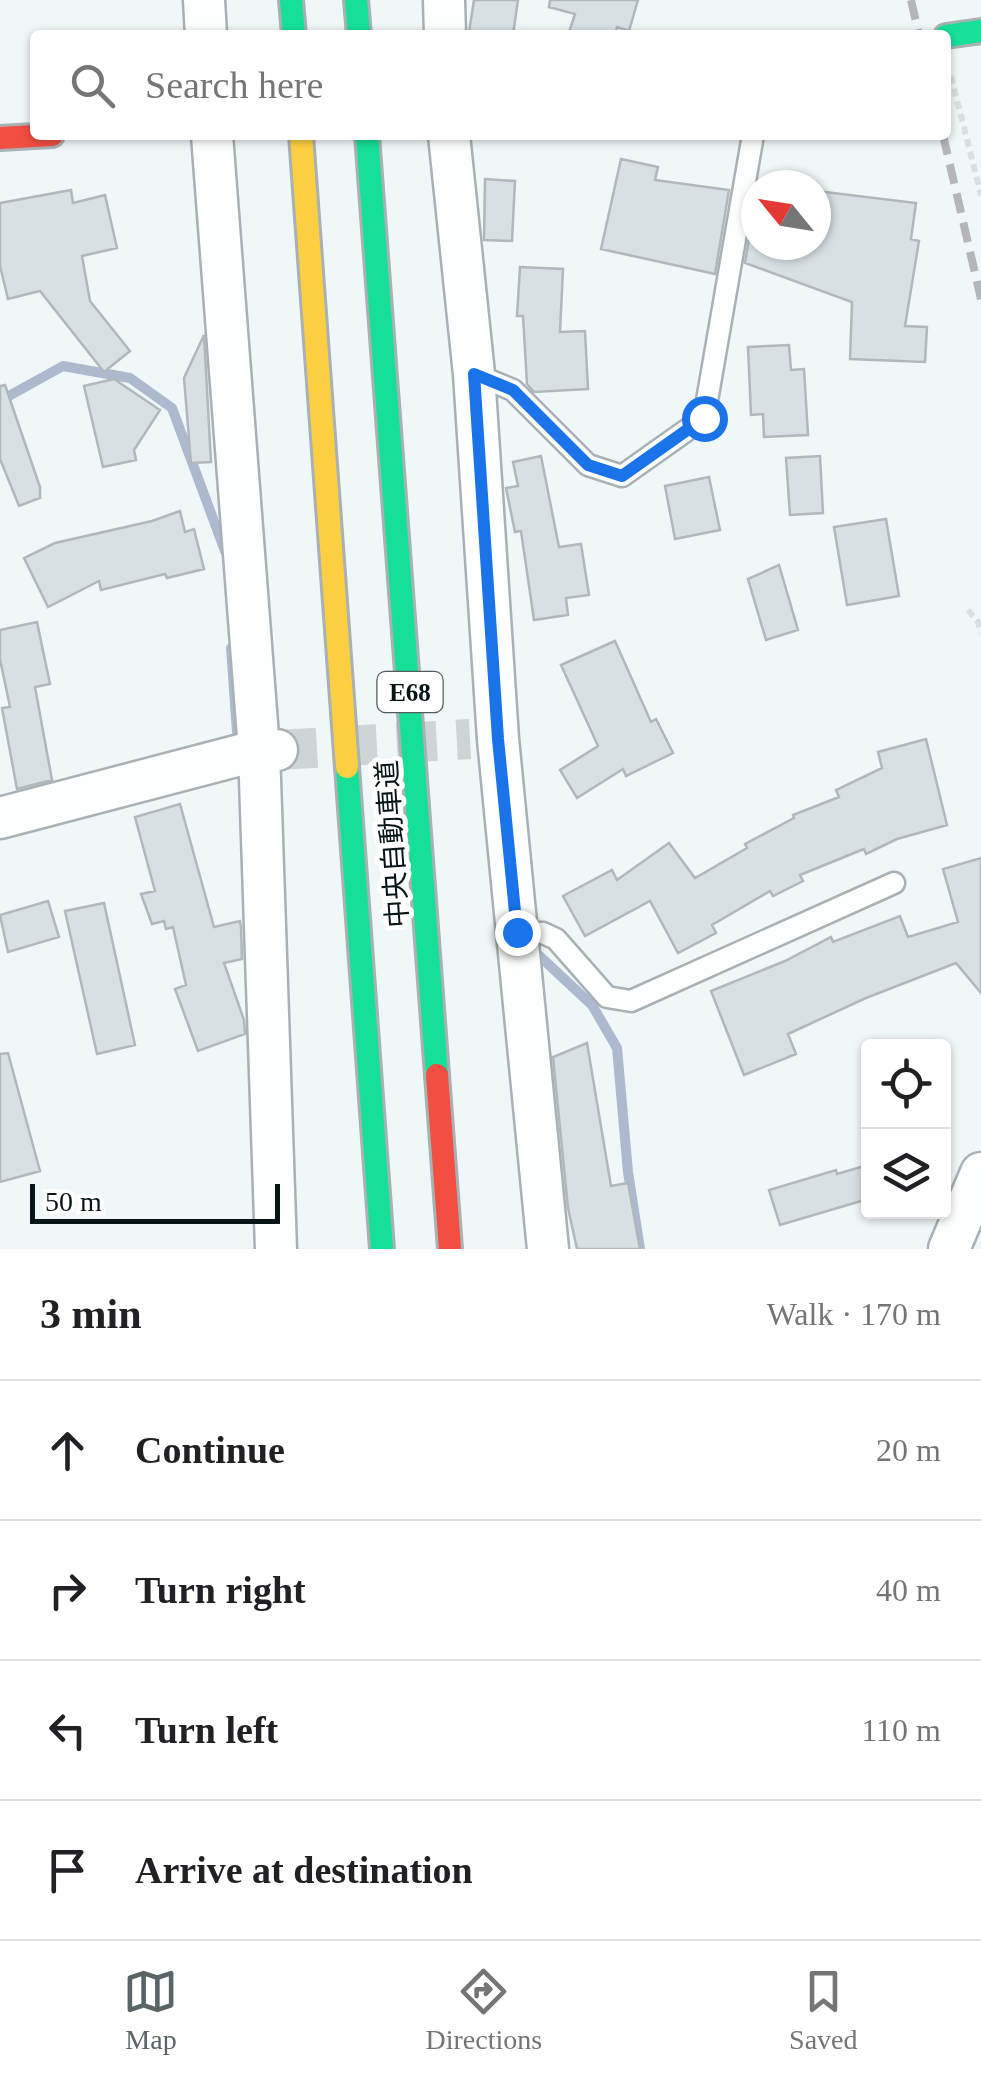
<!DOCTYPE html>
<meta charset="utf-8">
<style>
:root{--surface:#fff;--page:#f6f6f6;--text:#202124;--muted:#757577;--line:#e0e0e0;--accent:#596466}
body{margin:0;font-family:"Times New Roman","Noto Sans JP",serif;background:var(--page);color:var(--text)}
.controls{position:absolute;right:30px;bottom:30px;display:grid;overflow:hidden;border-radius:10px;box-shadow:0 2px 8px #0004}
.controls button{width:90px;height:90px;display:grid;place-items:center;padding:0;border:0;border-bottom:2px solid var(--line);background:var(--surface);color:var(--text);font:50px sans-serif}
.compass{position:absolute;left:741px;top:170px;width:90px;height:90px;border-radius:50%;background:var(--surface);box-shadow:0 2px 8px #0004;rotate:300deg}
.scale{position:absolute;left:30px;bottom:25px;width:250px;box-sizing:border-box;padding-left:10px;border:5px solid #081517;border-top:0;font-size:28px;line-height:35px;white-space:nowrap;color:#081517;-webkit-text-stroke:8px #fff;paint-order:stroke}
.stop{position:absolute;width:30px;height:30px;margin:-22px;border:8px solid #1a73e8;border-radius:50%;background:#fff}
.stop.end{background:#1a73e8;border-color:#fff;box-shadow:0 2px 10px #0008}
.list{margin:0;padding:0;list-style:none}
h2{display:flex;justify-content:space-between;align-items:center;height:130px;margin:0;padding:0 40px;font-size:42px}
h2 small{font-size:32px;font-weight:400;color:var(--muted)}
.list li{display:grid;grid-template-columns:65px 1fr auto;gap:30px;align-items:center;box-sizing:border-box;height:140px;padding:0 40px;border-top:2px solid var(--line)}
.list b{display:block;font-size:38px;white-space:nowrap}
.list em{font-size:32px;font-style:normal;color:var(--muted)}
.icon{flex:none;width:55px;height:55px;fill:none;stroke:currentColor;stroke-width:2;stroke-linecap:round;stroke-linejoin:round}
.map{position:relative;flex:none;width:981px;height:1249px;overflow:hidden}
.search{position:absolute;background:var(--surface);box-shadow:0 2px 8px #0004;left:30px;right:30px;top:30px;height:110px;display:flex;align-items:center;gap:25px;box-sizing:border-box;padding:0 35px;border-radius:10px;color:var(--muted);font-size:38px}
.sheet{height:690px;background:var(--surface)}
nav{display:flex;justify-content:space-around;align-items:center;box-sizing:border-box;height:140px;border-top:2px solid var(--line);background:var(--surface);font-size:28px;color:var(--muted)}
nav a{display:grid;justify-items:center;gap:5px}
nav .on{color:var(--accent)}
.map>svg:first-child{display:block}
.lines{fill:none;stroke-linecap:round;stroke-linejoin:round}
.stream{stroke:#acb9ce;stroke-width:10}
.building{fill:#d7e0e5;stroke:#b0b8bc;stroke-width:2.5}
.street-tunnel{stroke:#cdd5d6;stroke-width:40;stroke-dasharray:40 20;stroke-linecap:butt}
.lane-casing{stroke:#a8b1b3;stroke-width:25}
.street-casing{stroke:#a8b1b3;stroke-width:45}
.fast-casing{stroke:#a8b1b3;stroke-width:28}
.slow-casing{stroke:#a8b1b3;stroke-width:28}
.jam-casing{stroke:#a8b1b3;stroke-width:28}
.path{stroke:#dcdfdf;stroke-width:6;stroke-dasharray:8 5;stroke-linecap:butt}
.lane{stroke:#fdfefe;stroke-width:20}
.street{stroke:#fdfefe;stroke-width:40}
.fast{stroke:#16e098;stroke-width:22}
.slow{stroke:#ffcf43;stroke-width:22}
.jam{stroke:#f24e42;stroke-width:22}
.rail{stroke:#b4b6b7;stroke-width:8;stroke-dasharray:20 10;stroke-linecap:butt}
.route{stroke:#1a73e8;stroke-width:12}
.labels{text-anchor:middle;stroke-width:10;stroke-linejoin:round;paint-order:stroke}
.shield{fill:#fff;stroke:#525b5d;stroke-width:2.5}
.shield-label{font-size:25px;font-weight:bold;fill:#081517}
.street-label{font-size:28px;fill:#081517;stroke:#fff}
</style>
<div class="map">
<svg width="981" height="1249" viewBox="0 0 981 1249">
<rect width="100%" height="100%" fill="#f0f7f8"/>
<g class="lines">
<!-- stream -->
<path class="stream" d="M0,401L63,366L130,378L172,408L225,551
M231,648L237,732
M532,949L592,1005L617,1048L628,1172L640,1249"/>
</g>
<!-- building -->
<path class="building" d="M474,0H518L513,35L469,32Z
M550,0H638L629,31L617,27L615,35H568L575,14L549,7Z
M621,159L658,167L655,180L729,190L715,274L601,249Z
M485,179L515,181L512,241L484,240Z
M71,190L73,203L105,195L117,248L82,256L90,301L130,351L104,372L40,291L8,299L0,266V203Z
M817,191L916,203L911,239L919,241L905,326L927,327L925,362L850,359L852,302L745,263L756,198V245H816Z
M520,267L563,269L560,332L585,331L588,389L534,392L527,384L523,316H517Z
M204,335L211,462L191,463L184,378Z
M789,345L791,370L804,369L808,435L764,437L763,414L751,415L748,347Z
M114,379L160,410L134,450L136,460L103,467L84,386Z
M5,385L40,487V498L19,506L0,459V386Z
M541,456L559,547L581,544L589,595L566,598L568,615L534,620L521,531L515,532L506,488L518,486L513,462Z
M820,456L823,513L790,515L786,458Z
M709,477L720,530L675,539L665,486Z
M180,511L185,532L194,529L204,569L167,578L165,574L101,590L99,581L48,607L24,558L55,543L152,521Z
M886,519L899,596L847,605L834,527Z
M779,565L798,630L766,640L748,579Z
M37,622L50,684L35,687L52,780L17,789L2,708L10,707L0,659V630Z
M615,641L651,722L656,719L673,753L626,776L623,769L577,798L560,770L598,746L561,665Z
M926,739L947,825L897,839L866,854L864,849L800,875L803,881L773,896L770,891L712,925L716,933L678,953L650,901L585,936L563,896L612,870L617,880L669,843L695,878L747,848L745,844L794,818L793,815L839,797L836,790L882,768L878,752Z
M180,804L214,927L240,921L241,927L242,959L224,963L244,1020L245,1034L198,1051L175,989L186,985L173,927L166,929L164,921L152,924L141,894L155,891L135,817Z
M981,858V993L956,963L866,998L788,1034L796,1054L744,1075L711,991L785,961L831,937L833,942L900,916L908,937L958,922L943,869Z
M48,901L59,937L8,952L0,915Z
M104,903L135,1045L97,1054L65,911Z
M587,1043L611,1186L628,1183L640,1249H577L568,1208L553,1057Z
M8,1053L40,1171L0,1182V1054Z
M868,1165V1199L780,1225L769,1190L836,1170L837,1174Z"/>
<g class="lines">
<!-- street-tunnel -->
<path class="street-tunnel" d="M277,750L470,739"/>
<defs>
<path id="lane" d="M474,374L513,390L588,465L622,476L704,418L753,135
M517,932L543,933L556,939L607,997L631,1001L894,883"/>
<path id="street" d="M204,0L206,35
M444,0L445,35
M212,135L259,750L276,1249
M449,135L474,374L498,739L548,1249
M0,818L259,750H277
M949,1249L981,1173"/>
<path id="fast" d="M291,0L294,35
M356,0L359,35
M946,36L981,31
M367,135L437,1075
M347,767L382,1249"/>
<path id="slow" d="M301,135L347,767"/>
<path id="jam" d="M0,138L52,135
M437,1075L450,1249"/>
</defs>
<!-- lane casing -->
<use href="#lane" class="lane-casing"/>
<!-- street casing -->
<use href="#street" class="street-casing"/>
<!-- fast casing -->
<use href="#fast" class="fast-casing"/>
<!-- slow casing -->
<use href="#slow" class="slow-casing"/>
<!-- jam casing -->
<use href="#jam" class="jam-casing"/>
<!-- path -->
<path class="path" d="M951,76L981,195
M968,610L978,622L981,633"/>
<!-- lane -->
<use href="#lane" class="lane"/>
<!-- street -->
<use href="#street" class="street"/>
<!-- fast -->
<use href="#fast" class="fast"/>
<!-- slow -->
<use href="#slow" class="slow"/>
<!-- jam -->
<use href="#jam" class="jam"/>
<!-- rail -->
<path class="rail" d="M911,0L919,35
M943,135L981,299"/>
</g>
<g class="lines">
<!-- route -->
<path class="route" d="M517,932L498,739L474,374L513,390L588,465L622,476L704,418"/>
</g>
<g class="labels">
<!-- shield labels -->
<rect class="shield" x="377.5" y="672" width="65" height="40" rx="8"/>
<g class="shield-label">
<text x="410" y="701">E68</text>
</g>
<!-- street labels -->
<g class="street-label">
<text transform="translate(392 844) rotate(-94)" y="10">中央自動車道</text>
</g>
</g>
</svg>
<div class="controls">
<button><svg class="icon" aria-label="locate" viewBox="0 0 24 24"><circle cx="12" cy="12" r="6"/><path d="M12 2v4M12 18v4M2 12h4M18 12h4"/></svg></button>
<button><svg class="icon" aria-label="layers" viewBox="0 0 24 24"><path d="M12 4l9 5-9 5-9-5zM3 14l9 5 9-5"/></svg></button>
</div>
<svg class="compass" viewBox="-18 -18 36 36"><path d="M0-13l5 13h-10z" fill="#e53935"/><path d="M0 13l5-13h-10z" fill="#757577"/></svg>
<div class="scale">50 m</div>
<div class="stop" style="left:704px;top:418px"></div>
<div class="stop end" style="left:517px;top:932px"></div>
<div class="search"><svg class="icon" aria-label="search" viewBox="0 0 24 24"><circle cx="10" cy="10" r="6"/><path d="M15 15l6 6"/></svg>Search here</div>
</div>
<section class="sheet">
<h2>3 min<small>Walk · 170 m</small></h2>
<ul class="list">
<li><svg class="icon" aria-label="ahead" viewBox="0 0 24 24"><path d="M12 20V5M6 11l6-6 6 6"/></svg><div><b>Continue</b></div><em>20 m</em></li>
<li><svg class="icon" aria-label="right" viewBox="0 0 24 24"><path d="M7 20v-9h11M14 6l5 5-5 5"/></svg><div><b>Turn right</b></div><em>40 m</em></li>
<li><svg class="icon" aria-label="left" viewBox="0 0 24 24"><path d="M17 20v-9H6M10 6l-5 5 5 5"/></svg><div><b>Turn left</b></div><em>110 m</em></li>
<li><svg class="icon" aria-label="arrive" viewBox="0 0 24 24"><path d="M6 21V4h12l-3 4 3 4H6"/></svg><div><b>Arrive at destination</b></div></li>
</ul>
</section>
<nav>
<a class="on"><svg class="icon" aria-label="map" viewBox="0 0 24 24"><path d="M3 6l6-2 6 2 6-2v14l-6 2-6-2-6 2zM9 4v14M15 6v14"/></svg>Map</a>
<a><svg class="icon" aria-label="directions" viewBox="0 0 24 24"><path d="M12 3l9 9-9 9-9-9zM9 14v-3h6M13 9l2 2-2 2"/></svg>Directions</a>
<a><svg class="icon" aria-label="saved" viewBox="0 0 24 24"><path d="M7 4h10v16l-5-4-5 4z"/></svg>Saved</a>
</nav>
